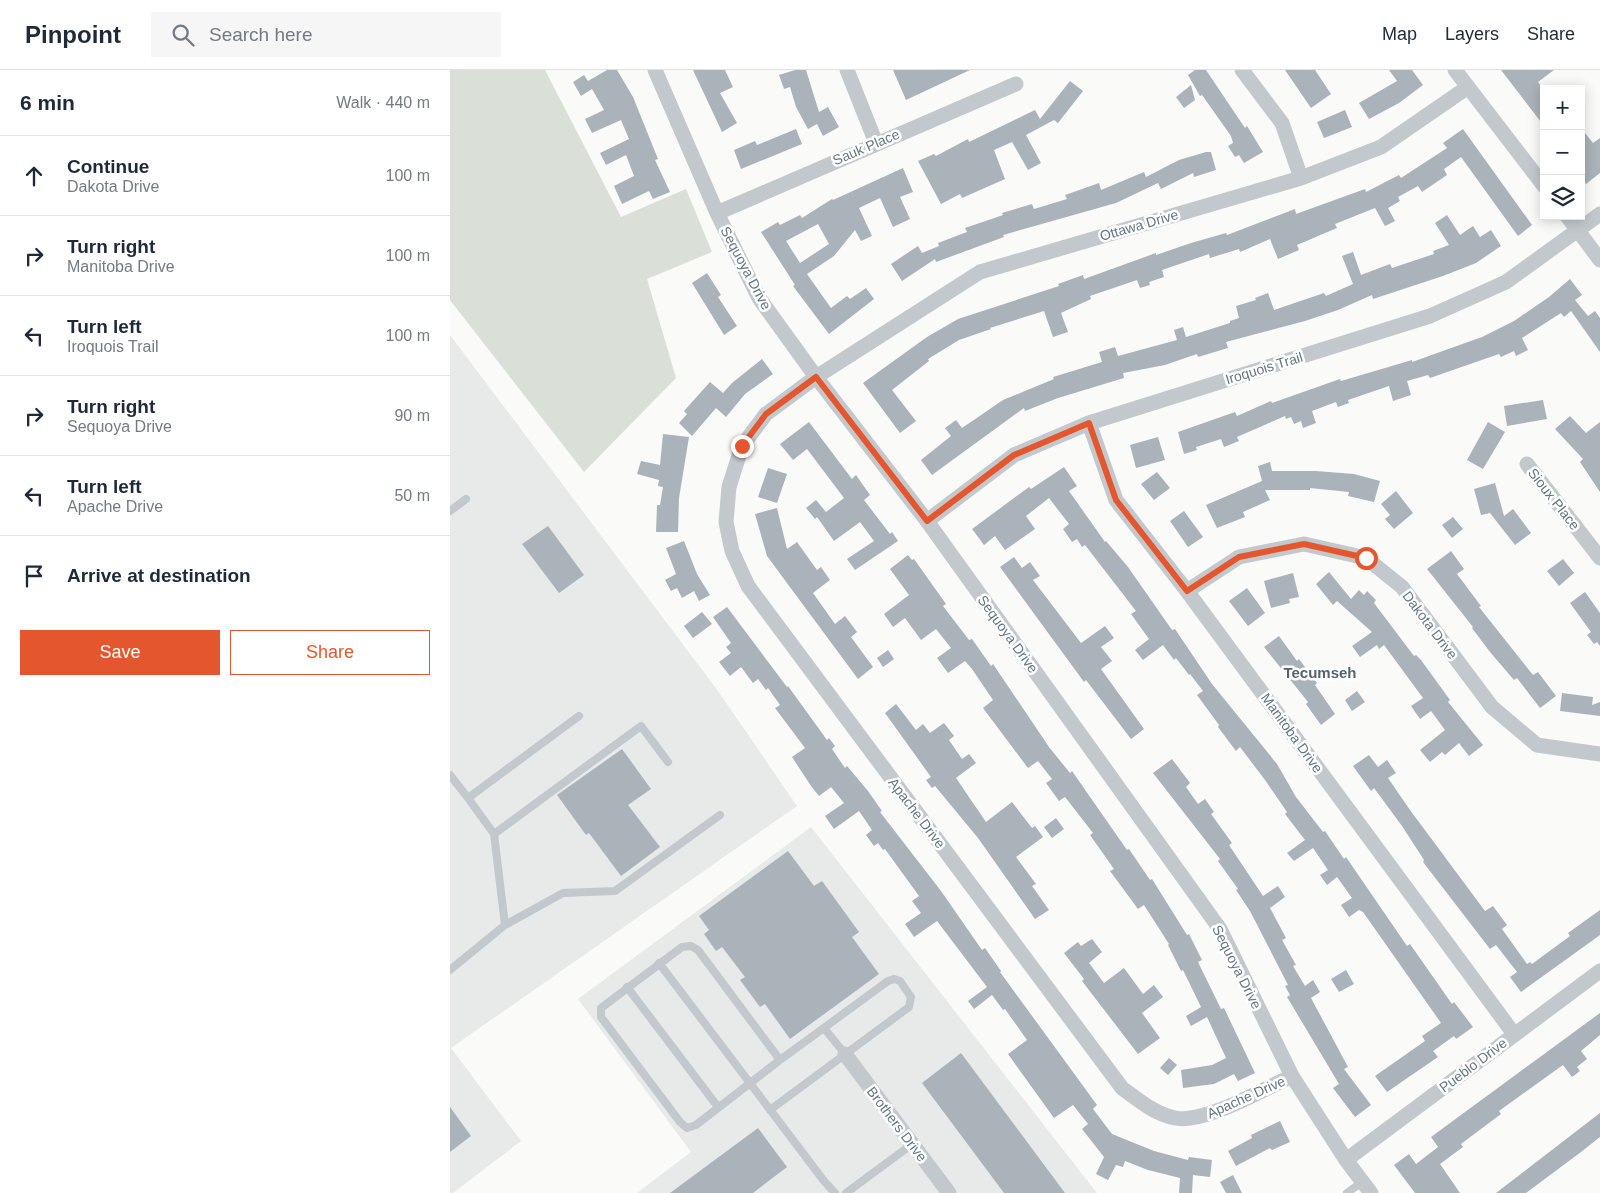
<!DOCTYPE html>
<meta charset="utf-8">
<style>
:root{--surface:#fff;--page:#f6f6f7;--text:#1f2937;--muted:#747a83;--line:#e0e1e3;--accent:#e4572e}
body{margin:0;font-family:Helvetica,sans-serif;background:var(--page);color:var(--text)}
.controls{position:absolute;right:15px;top:15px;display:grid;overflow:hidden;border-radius:0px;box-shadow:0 2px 12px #0003}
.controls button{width:45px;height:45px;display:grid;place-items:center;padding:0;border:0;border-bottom:1px solid var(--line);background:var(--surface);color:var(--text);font:25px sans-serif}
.stop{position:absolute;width:15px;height:15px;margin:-11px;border:4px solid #e4572e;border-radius:50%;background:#fff}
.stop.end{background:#e4572e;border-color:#fff;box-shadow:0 1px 5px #0008}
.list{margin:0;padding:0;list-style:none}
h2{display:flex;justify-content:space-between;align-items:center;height:65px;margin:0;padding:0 20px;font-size:21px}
h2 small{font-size:16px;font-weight:400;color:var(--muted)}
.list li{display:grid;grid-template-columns:32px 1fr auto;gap:15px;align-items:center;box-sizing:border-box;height:80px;padding:0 20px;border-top:1px solid var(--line)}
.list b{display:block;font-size:19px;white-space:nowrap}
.list p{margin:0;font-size:16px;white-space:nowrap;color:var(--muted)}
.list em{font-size:16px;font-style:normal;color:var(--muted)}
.actions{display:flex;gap:10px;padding:15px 20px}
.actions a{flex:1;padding:11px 0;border:1px solid var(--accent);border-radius:0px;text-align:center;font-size:18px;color:var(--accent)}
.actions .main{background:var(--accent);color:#fff}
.icon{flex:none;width:28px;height:28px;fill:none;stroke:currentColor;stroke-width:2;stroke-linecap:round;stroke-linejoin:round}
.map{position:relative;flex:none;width:1150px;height:1123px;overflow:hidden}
header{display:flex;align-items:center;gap:30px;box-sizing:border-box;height:70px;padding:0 25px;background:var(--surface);border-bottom:1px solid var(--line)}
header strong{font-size:24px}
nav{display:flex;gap:28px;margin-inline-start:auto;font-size:18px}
.search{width:350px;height:45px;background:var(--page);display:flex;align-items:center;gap:12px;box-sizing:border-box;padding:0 18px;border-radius:0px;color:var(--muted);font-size:19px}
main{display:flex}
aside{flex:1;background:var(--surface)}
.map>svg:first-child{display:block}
.built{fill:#e8e9e9}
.green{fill:#dadfd7}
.building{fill:#aab3b9;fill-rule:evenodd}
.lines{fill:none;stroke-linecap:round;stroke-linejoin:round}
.lane{stroke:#c3c8cc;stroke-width:8}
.street{stroke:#c3c8cc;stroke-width:15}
.route{stroke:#e4572e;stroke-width:6}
.labels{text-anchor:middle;stroke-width:5;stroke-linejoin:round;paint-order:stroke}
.street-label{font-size:14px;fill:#657683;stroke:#fff}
.neighbourhood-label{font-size:15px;font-weight:bold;fill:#57646e;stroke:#fff}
</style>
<header>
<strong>Pinpoint</strong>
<div class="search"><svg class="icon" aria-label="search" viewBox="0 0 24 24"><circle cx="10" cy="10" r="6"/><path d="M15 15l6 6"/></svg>Search here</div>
<nav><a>Map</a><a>Layers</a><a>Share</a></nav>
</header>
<main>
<aside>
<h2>6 min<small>Walk · 440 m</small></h2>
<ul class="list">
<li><svg class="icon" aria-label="ahead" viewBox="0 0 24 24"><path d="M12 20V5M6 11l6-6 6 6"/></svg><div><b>Continue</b><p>Dakota Drive</p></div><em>100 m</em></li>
<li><svg class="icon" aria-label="right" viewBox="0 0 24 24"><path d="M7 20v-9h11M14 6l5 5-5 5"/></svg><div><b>Turn right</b><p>Manitoba Drive</p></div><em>100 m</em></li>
<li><svg class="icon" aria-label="left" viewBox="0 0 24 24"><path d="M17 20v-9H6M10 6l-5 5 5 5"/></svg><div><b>Turn left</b><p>Iroquois Trail</p></div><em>100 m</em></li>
<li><svg class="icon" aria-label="right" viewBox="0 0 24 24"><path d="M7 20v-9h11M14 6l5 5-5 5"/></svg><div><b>Turn right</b><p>Sequoya Drive</p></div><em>90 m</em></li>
<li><svg class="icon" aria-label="left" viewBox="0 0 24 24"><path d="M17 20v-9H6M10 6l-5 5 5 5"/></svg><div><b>Turn left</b><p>Apache Drive</p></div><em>50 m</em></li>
<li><svg class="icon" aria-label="arrive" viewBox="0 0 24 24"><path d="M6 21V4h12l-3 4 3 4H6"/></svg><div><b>Arrive at destination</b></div></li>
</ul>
<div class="actions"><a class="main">Save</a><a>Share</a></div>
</aside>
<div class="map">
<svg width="1150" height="1123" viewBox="0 0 1150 1123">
<rect width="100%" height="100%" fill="#fafaf8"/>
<!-- built -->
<path class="built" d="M0,265L268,621L347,736L1,978L71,1071L3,1123H0Z
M361,757L647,1123H187L241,1082L128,929Z"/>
<!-- green -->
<path class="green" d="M0,0H95L171,147L236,119L262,182L197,209L226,308L134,402L0,230Z"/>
<!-- building -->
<path class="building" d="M157,0H167L183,27L208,89L205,90L220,122L203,129L199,121L172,134L164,116L184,106L176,85L156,95L150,83L179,69L171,50L142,63L135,49L154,40L142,19L131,26L123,12L134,5L138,11Z
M243,0H275L283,17L270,23L287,53L272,62Z
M345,0H356L369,42L378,37L389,57L373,66L367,54L358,59L346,37L340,17L334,19L329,5Z
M443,0H520L456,30Z
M745,0H756L795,58L797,56L813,82L794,93L789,85L785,87L778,76L783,73L781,66L752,25L750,26L738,5Z
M835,0H865L881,24L861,38Z
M939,0H962L973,15L949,33L919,49L909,33L947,11Z
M1051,0H1104L1088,12L1094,20V56Z
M620,11L633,21L608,53L604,50L576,65L591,93L578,100L562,72L544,80L555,109L512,128L510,124L491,134L468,91L484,84L486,86L518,69L519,72L585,40L590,49Z
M741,15L745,30L734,38L726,27Z
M895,40L902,57L874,68L867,52Z
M1131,58L1143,73L1150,68V103L1136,114L1131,107Z
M346,59L352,74L291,99L284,80L305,71L307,75Z
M1013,59L1082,155L1068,166L1011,87L994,99L997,105L972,122L968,116L948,127L950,131L938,138L945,151L935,156L925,138L885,154L887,158L847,175L849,180L828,189L820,169L790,182L789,179L760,188L759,184L712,200L714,207L699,212L700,215L690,218L687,210L640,226L641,229L611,243L618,262L603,267L594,241L540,258L541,259L509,270L478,289L479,291L442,320L466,351L450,363L413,313L477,267L508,249L609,216L608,214L633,205L634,209L706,183V185L741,173L776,163L777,165L845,139L846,144L915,119L916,122L949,105L951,108L997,78L993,73Z
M756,82H761L766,100L744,107L743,103L711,119L708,113L666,133L553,165L554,167L486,192L485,189L452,211L441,194L468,176L472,183L489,176L488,173L517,162L515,158L553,145L552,143L582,134L584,139L617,129L615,125L649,113L651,120L694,102L696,107L729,90Z
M453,98L463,122L450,127L460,149L443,157L430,128L409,138L422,166L411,171L405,160L384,186L357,204L381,238L397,226L400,229L416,218L424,229L379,264L343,216L345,215L311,162L328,152L330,155L350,145L352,148L382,129L383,130ZM368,154L379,174L350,193L336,171Z
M997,145L1010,165L1023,156L1030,167L1041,160L1051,176L1026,193L993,206L923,229L922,225L888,240L855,251L776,272L778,278L748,287L747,284L715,295L673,303L674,308L608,328L575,341L574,338L482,405L471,390L501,366L495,358L506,350L512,358L553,330L604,309L603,307L652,292L649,282L665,277L668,286L727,270L724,260L733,257L736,267L780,253V251L789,248L786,236L806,230L805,228L818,223L824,240L874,223L876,226L903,214L892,186L903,182L911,205L940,194L942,198L984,184L983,181L999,175L985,153Z
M257,203L271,225L268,227L287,256L274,265L242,213Z
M1120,209L1132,225L1125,230L1138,246L1145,241L1150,248V282L1121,241L1114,247L1111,243L1072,268L1078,280L1066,286L1064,281L1051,287L1049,284L980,308L978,305L957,311L961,325L943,331L939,316L898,330L899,333L888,337L886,332L862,341L866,353L853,358L851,351L844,354L841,347L836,349L835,346L787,367L789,371L774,377L771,369L746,377L747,380L734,384L728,362L785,342L787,346L821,331L822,333L890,309L891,311L962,290V292L1032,267L1064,251L1099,227Z
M312,289L323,304L295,324L276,347L266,338L242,366L229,353L237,344L234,341L260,312L273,323L282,313Z
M1093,330L1097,349L1057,356L1054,336Z
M1120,346L1136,363L1150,352V422L1130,392L1133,389L1105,359Z
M359,352L402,409L406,405L420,425L414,430L440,464L442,462L448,471L405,500L397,489L424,471L410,452L384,471L367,447L365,449L356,438L366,430L376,442L394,428L357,379L343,390L330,374Z
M1038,352L1055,362L1033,399L1017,390Z
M213,364L239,367L229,428L228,462H206L207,435H210L213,417L208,416L209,410L187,404L191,391L210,395Z
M708,367L715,390L686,398L680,375Z
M820,392L822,401H866L904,404L930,411L924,432L898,426L899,422L860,418V420H815L820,430L793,442L795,447L767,458L756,435L812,411L808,396Z
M614,397L627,416L619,421L655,472L656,471L678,497L722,560L725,559L762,614L827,694L846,727L873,762L875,761L894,789L896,787L957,876L960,874L1002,934L1004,932L1023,957L1006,969L1004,966L983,981L988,987L937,1022L925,1006L975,971L972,966L991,953L913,842L909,840L899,847L891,835L902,828L887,807L877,815L870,805L878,800L863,778L844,791L837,783L855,770L835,744L837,742L815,710L790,677L786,681L768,657L769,655L747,625L753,621L740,604L739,605L726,588L724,590L713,575L693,590L685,580L699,569L681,544L686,541L635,475L632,477L627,469L622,472L613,459L619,454L599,428L576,446L585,459L555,480L545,466L534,475L522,459L579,417L581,419Z
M318,398L337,404L327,433L308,427Z
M707,402L720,418L704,430L691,414Z
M1045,413L1054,446L1063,439L1081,463L1065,475L1040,443L1031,445L1024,419Z
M946,421L963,443L944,459L935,449L940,445L931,434Z
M327,438L337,479L347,472L367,500L371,497L380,510L363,523L385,554L395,546L407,562L401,567L423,597L408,609L317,486L305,444Z
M734,441L753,467L738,477L720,451Z
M1003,447L1013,459L1002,468L992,455Z
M98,456L134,505L109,523L72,474Z
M234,471L247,504L260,525L249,531L244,521L232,528L227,518L221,521L215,510L226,504L216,478Z
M1001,481L1014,499L1007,504L1031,536L1029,537L1083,605L1088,602L1106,626L1090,638L1067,608L1064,610L1040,582L1022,558L1023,557L977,499Z
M458,485L462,490L464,489L496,534L493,536L519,570L522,569L541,596L543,594L599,677L620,703L622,701L677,780L679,779L700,810L702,809L737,865L739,864L752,890L748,892L771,939L774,938L805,1003L788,1011L784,1004L764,1014L733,1018L731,1000L762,995L776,988L757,947L741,956L736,946L751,937L733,900L731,901L718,875L719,874L694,835L688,839L660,801L664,799L640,765L643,763L615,727L609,731L596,713L602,709L588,691L578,698L533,638L543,630L522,599L515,591L498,603L487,588L501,578L486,559L471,570L455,548L443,557L434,544L459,525L440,499Z
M564,487L572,498L580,492L590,506L583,510L631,573L655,556L664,568L651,577L662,591L651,599L694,659L681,669L636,610L634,612L550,497Z
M1113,489L1124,503L1109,516L1097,501Z
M879,502L901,529L909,520L914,525L917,521L926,530L924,533L964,586L966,585L971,590L1000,630L998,632L1033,675L1019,686L1009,673L995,685L992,682L980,692L970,680L995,660L981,641L970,649L961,636L973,628L934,575L929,579L927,575L910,587L902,576L922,562L887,531L883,535L866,514Z
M843,503L849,527L839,529L840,533L821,538L814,511Z
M797,518L815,543L798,556L779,531Z
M1135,522L1150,543V576L1147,572L1144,574L1137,565L1141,562L1120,533Z
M277,537L337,617L338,616L377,670L379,668L385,676L382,679L395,698L397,696L418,721L432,741L430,742L491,821L532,880L535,878L551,901L550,902L647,1035L643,1039L662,1064L704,1081L738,1090L739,1087L762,1090L760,1107L743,1105L742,1123H729L730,1108L698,1100L675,1091L673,1097L666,1095L658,1110L646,1104L654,1087L632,1059L638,1054L623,1035L604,1048L558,984L577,970L555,939L553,940L542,925L524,939L518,931L537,917L487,851L464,867L455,854L471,843L462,831L469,826L435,779L433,780L428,773L424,776L416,765L422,760L409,741L384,759L375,746L394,733L381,717L369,726L361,716L342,687L355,678L325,638L330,635L318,618L316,620L308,609L303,613L291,597L280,606L269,592L281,583L276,577L281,573L263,547Z
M252,542L262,554L243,568L234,556Z
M829,566L847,591L849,589L867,613L865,615L885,644L871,655L856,634L858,632L814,577Z
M438,580L444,589L433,597L427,588Z
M907,621L915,632L902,641L895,630Z
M1112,623L1143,627L1142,635L1150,632V646L1110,641Z
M446,634L466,660L473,654L480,663L494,653L504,666L499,670L512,689L519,684L526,693L506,708L536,752L562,732L582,758L585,756L593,767L566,787L586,814L582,816L599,840L585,849L528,768L485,716L482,718L476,710L481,707L435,643Z
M172,679L201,719L178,735L210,777L171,806L139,763L136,765L107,725Z
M919,685L928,697L937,690L946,703L938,708L960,740L1035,841L1043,836L1057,855L1052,859L1077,894L1080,892L1082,894L1120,866L1118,863L1150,840V865L1071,922L1060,907L1067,902L1046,875L1040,879L973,792L974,790L952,756L924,718L921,721L903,696Z
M722,689L740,713L736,717L748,734L755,729L764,742L761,744L782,773L779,775L813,826L828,816L835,827L820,838L836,868L832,870L846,895L843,896L855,916L863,910L870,922L861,928L898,997L894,999L921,1035L905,1047L883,1018L889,1014L837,927L840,925L835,916L838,915L800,841L786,820L788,819L768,791L770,789L703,703Z
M606,748L614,759L602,768L594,757Z
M338,781L364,816L372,811L409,862L402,867L429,904L340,969L315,934L310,937L290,910L295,907L272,877L266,881L254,864L259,860L249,846Z
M642,869L652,882L639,893L654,913L674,898L693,924L704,915L713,927L692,943L710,968L688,984L632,911L634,909L614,883L628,872L631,876Z
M896,900L904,914L889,922L881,909Z
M1150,943V965L1131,981L1137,989L1127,997L1130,1001L1122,1007L1113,995L1049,1041L1051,1044L1011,1074L1013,1077L990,1094L1010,1123H965L944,1095L959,1084L966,1094L988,1077L981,1067Z
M511,983L615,1123H554L472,1013Z
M719,988L727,995L718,1005L710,998Z
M0,1037L21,1066L0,1082Z
M1150,1043V1067L1131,1082L1076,1123H1046Z
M830,1051L840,1072L822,1080L820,1078L786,1096L778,1081L802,1068L801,1065Z
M308,1058L337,1097L303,1123H220Z
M783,1105L792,1123H776L770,1112Z"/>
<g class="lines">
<!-- lane -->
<path class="lane" d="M0,441L16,429
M129,646L18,728L44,764L55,855L113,823L165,821L270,745
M0,705L18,728
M44,764L191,656L218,692
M241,876L248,880L330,990L246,1055L237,1058L230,1052L151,947V938L232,877Z
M209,893L374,1111L385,1123
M0,900L55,855
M177,917L268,1037
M374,958L395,984
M320,1040L459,937L461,927L450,911L444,909L438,911L330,990
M396,1123L461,1075
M897,1123L912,1112"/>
<!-- street -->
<path class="street" d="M205,0L267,143L309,228L366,307L477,451L770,859L842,1006L896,1090L921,1123
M397,0L426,73
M792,0L832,53L851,108
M1005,0L1094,116
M267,143L566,14
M1117,146L1150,190
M639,353L666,430L737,521L1064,964
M1077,394L1150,488
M477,451L564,385L639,353L980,246L1056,212L1150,144
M737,521L789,487L854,474L916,488L952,517L1042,637L1087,675L1150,684
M395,984L499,1123
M842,1006C814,1019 755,1054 725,1048C705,1044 688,1030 672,1018L298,516L282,481L276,452L279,417L292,376L316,344L366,307L530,202L851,108L931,77L1018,17
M896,1090L1150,901"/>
</g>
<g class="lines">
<!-- route -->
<path class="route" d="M292,376L316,344L366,307L477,451L564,385L639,353L666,430L737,521L789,487L854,474L916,488"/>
</g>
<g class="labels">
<!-- street labels -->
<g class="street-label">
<text transform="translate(416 77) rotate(-23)" y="5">Sauk Place</text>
<text transform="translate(689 155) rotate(-16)" y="5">Ottawa Drive</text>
<text transform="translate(296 198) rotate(62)" y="5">Sequoya Drive</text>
<text transform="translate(814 298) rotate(-17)" y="5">Iroquois Trail</text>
<text transform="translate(1104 429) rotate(52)" y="5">Sioux Place</text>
<text transform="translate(980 555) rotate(53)" y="5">Dakota Drive</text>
<text transform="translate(558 564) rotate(54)" y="5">Sequoya Drive</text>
<text transform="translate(842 663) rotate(54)" y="5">Manitoba Drive</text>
<text transform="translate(467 743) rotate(53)" y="5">Apache Drive</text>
<text transform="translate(787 897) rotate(63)" y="5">Sequoya Drive</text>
<text transform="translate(1023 995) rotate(-37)" y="5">Pueblo Drive</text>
<text transform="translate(796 1027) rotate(-24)" y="5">Apache Drive</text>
<text transform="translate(447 1054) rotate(53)" y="5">Brothers Drive</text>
</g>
<!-- neighbourhood labels -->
<g class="neighbourhood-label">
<text x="870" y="608">Tecumseh</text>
</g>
</g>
</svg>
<div class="controls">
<button>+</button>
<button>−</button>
<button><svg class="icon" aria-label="layers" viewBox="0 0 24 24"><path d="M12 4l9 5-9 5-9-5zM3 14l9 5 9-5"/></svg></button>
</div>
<div class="stop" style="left:916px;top:488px"></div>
<div class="stop end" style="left:292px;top:376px"></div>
</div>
</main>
